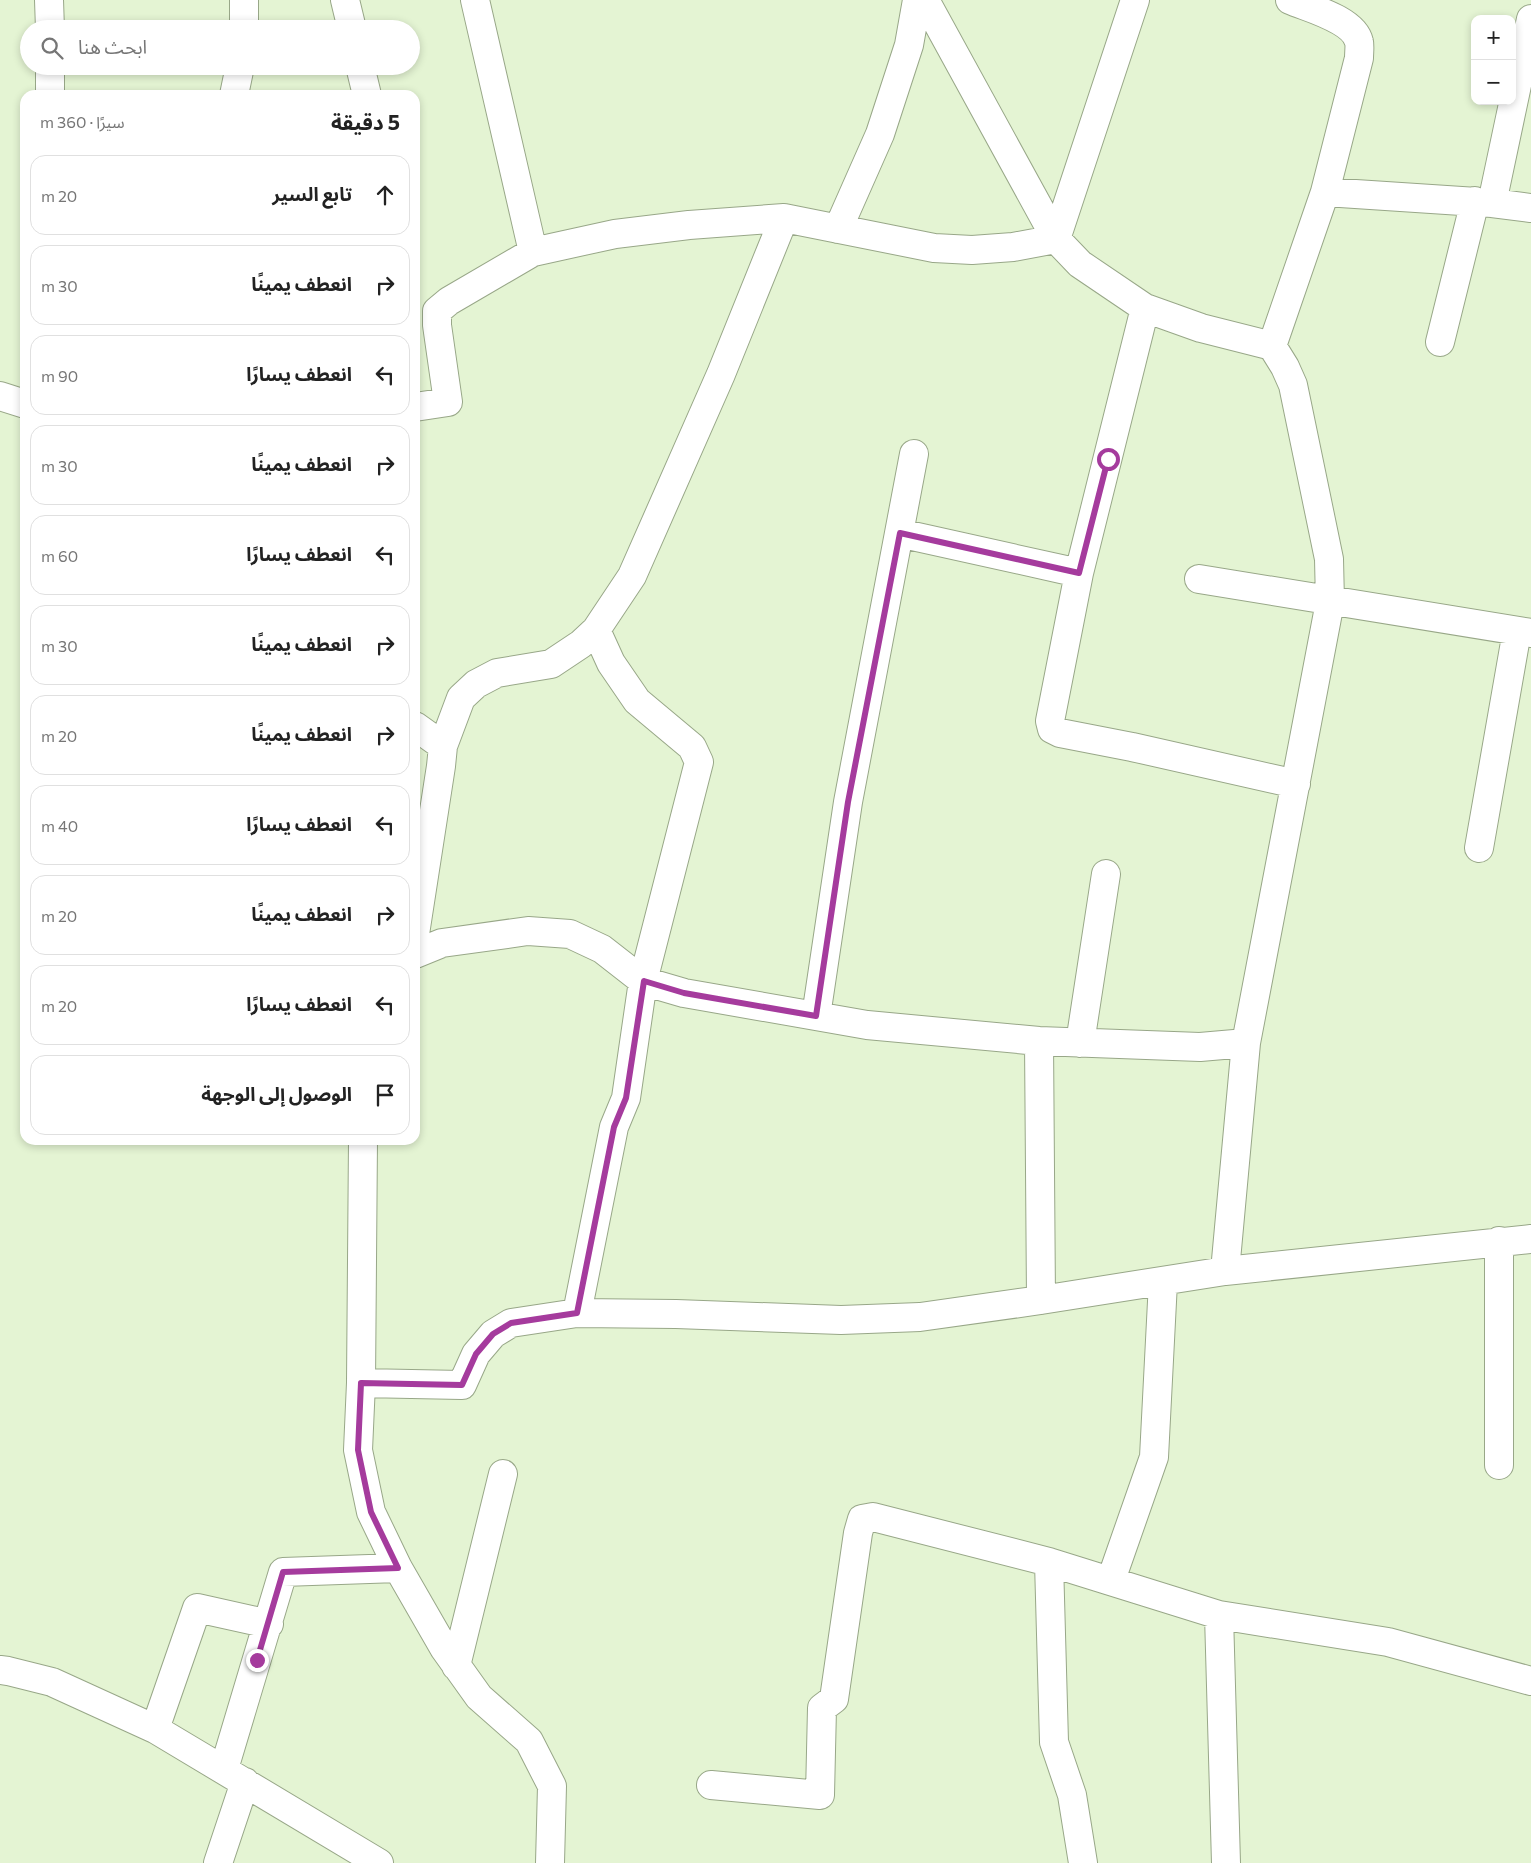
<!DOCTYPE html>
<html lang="ar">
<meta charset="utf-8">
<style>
:root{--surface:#fff;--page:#f6f6f6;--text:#222;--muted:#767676;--line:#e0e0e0}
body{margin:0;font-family:Commissioner,"Noto Sans Arabic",sans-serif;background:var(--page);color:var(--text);direction:rtl}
.controls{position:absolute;right:15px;top:15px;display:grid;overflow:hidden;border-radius:10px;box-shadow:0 2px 8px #0003}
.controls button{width:45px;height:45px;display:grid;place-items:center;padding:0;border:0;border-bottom:1px solid var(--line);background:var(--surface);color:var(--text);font:25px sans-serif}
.stop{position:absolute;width:15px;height:15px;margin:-11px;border:4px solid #a53b9d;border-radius:50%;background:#fff}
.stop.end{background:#a53b9d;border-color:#fff;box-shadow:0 1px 5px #0008}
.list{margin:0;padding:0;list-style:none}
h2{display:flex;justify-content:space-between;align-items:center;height:65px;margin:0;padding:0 20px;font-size:21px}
h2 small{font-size:16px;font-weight:400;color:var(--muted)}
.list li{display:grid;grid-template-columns:32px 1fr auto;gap:15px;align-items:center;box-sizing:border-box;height:80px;margin:0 10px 10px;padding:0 10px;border:1px solid var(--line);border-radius:15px}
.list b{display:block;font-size:19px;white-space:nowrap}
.list em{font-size:16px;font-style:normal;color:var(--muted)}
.icon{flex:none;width:28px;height:28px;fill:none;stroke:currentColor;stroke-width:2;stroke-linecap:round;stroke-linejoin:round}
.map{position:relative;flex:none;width:1531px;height:1863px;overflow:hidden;direction:ltr}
.search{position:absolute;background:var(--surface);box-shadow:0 2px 8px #0003;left:20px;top:20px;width:400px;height:55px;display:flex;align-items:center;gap:12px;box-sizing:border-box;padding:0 18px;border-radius:28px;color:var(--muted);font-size:19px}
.panel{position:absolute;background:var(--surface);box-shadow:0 2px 8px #0003;left:20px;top:90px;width:400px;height:1055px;border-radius:15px;direction:rtl}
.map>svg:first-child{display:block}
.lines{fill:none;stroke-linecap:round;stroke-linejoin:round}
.minor-casing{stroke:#98a788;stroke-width:30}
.minor{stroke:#fff;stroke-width:28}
.route{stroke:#a53b9d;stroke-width:6}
</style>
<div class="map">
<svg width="1531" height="1863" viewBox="0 0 1531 1863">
<rect width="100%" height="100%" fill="#e4f4d3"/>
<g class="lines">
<defs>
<path id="minor" d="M49,0L50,29
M244,0V29
M345,0L352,29
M475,0L533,252
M925,0L1056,239L1080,264L1145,308L1201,328L1272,346L1285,367L1293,385L1329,559L1330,602L1246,1043L1225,1271
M50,66V95
M360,66L367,95
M234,95L240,66
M1325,192L1492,203L1531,208
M1492,203L1531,19
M838,229L880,134L909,45L917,0
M1145,308L1079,573L1050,721L1052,729L1060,733L1132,747L1296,784
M1440,342L1475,201
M1272,346L1325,192L1359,58C1359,53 1360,46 1359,42C1354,19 1308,8 1290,0
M0,396L25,404
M415,407L448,402L437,325V311L449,301L533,252L615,234L689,225L784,218L934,248L972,250L1013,247L1056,239L1135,0
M899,533L1079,573
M1199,579L1531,633
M415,726L443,746L441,766L415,934
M443,746L461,698L476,684L497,673L551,664L581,644L596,630L632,576L721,374L784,218
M1479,848L1517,631
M415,954L442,943L528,931L570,934L602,949L643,981L684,993L867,1025L1039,1041L1200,1047L1246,1043
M816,1016L848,802L914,454
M1039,1041L1041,1300
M1080,1043L1106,874
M363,1140L361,1383L358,1450L371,1512L398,1568L444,1648L479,1697L529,1741L552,1786L550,1863
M1499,1241V1465
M577,1313L614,1127L626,1098L643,981L699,762L692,747L637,701L611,663L596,630
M361,1383L462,1385L476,1354L493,1334L511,1323L577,1313L676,1314L841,1320L920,1317L1041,1300L1225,1271L1531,1239
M1049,1562L1054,1742L1072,1795L1083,1863
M1111,1580L1154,1457L1163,1282
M1219,1615L1226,1863
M456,1666L503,1474
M0,1670L8,1671L52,1682L155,1729L379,1863
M155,1729L197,1608L269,1624
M224,1769L283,1572L398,1568
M711,1785L820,1795L822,1708L834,1699L858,1533L862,1519L873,1517L1049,1562L1219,1615L1388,1642L1531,1681
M218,1863L245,1782"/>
</defs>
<!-- minor casing -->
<use href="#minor" class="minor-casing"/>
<!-- minor -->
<use href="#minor" class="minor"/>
</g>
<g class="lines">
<!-- route -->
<path class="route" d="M257,1660L283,1572L398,1568L371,1512L358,1450L361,1383L462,1385L476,1354L493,1334L511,1323L577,1313L614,1127L626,1098L644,981L684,993L816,1016L848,802L900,533L1079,573L1108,459"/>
</g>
</svg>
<div class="controls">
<button>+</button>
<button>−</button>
</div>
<div class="stop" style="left:1108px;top:459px"></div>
<div class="stop end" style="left:257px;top:1660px"></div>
<div class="search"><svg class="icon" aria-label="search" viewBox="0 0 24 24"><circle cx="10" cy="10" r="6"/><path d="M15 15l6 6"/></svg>ابحث هنا</div>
<section class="panel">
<h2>5 دقيقة<small>سيرًا · 360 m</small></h2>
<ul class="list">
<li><svg class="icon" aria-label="ahead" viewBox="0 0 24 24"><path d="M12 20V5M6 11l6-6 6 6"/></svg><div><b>تابع السير</b></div><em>20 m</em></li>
<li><svg class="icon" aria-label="right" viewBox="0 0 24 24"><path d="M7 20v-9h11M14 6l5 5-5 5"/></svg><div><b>انعطف يمينًا</b></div><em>30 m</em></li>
<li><svg class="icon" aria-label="left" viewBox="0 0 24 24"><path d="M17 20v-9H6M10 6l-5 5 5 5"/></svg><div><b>انعطف يسارًا</b></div><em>90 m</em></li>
<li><svg class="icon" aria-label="right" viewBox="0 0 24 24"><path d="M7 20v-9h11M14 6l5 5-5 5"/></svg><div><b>انعطف يمينًا</b></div><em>30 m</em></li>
<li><svg class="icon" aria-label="left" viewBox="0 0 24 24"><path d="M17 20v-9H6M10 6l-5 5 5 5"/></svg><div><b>انعطف يسارًا</b></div><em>60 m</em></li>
<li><svg class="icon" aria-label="right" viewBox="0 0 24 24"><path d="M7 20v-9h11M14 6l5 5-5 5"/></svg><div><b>انعطف يمينًا</b></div><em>30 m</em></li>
<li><svg class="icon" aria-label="right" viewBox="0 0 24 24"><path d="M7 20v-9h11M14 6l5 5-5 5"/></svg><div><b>انعطف يمينًا</b></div><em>20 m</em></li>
<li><svg class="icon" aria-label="left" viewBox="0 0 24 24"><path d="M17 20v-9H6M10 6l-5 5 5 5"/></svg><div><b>انعطف يسارًا</b></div><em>40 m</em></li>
<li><svg class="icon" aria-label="right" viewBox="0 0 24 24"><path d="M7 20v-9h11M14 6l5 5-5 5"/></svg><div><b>انعطف يمينًا</b></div><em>20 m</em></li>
<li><svg class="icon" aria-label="left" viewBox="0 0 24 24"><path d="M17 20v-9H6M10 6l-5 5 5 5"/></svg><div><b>انعطف يسارًا</b></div><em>20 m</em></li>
<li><svg class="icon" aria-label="arrive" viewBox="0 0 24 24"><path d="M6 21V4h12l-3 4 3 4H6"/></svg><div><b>الوصول إلى الوجهة</b></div></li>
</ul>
</section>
</div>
